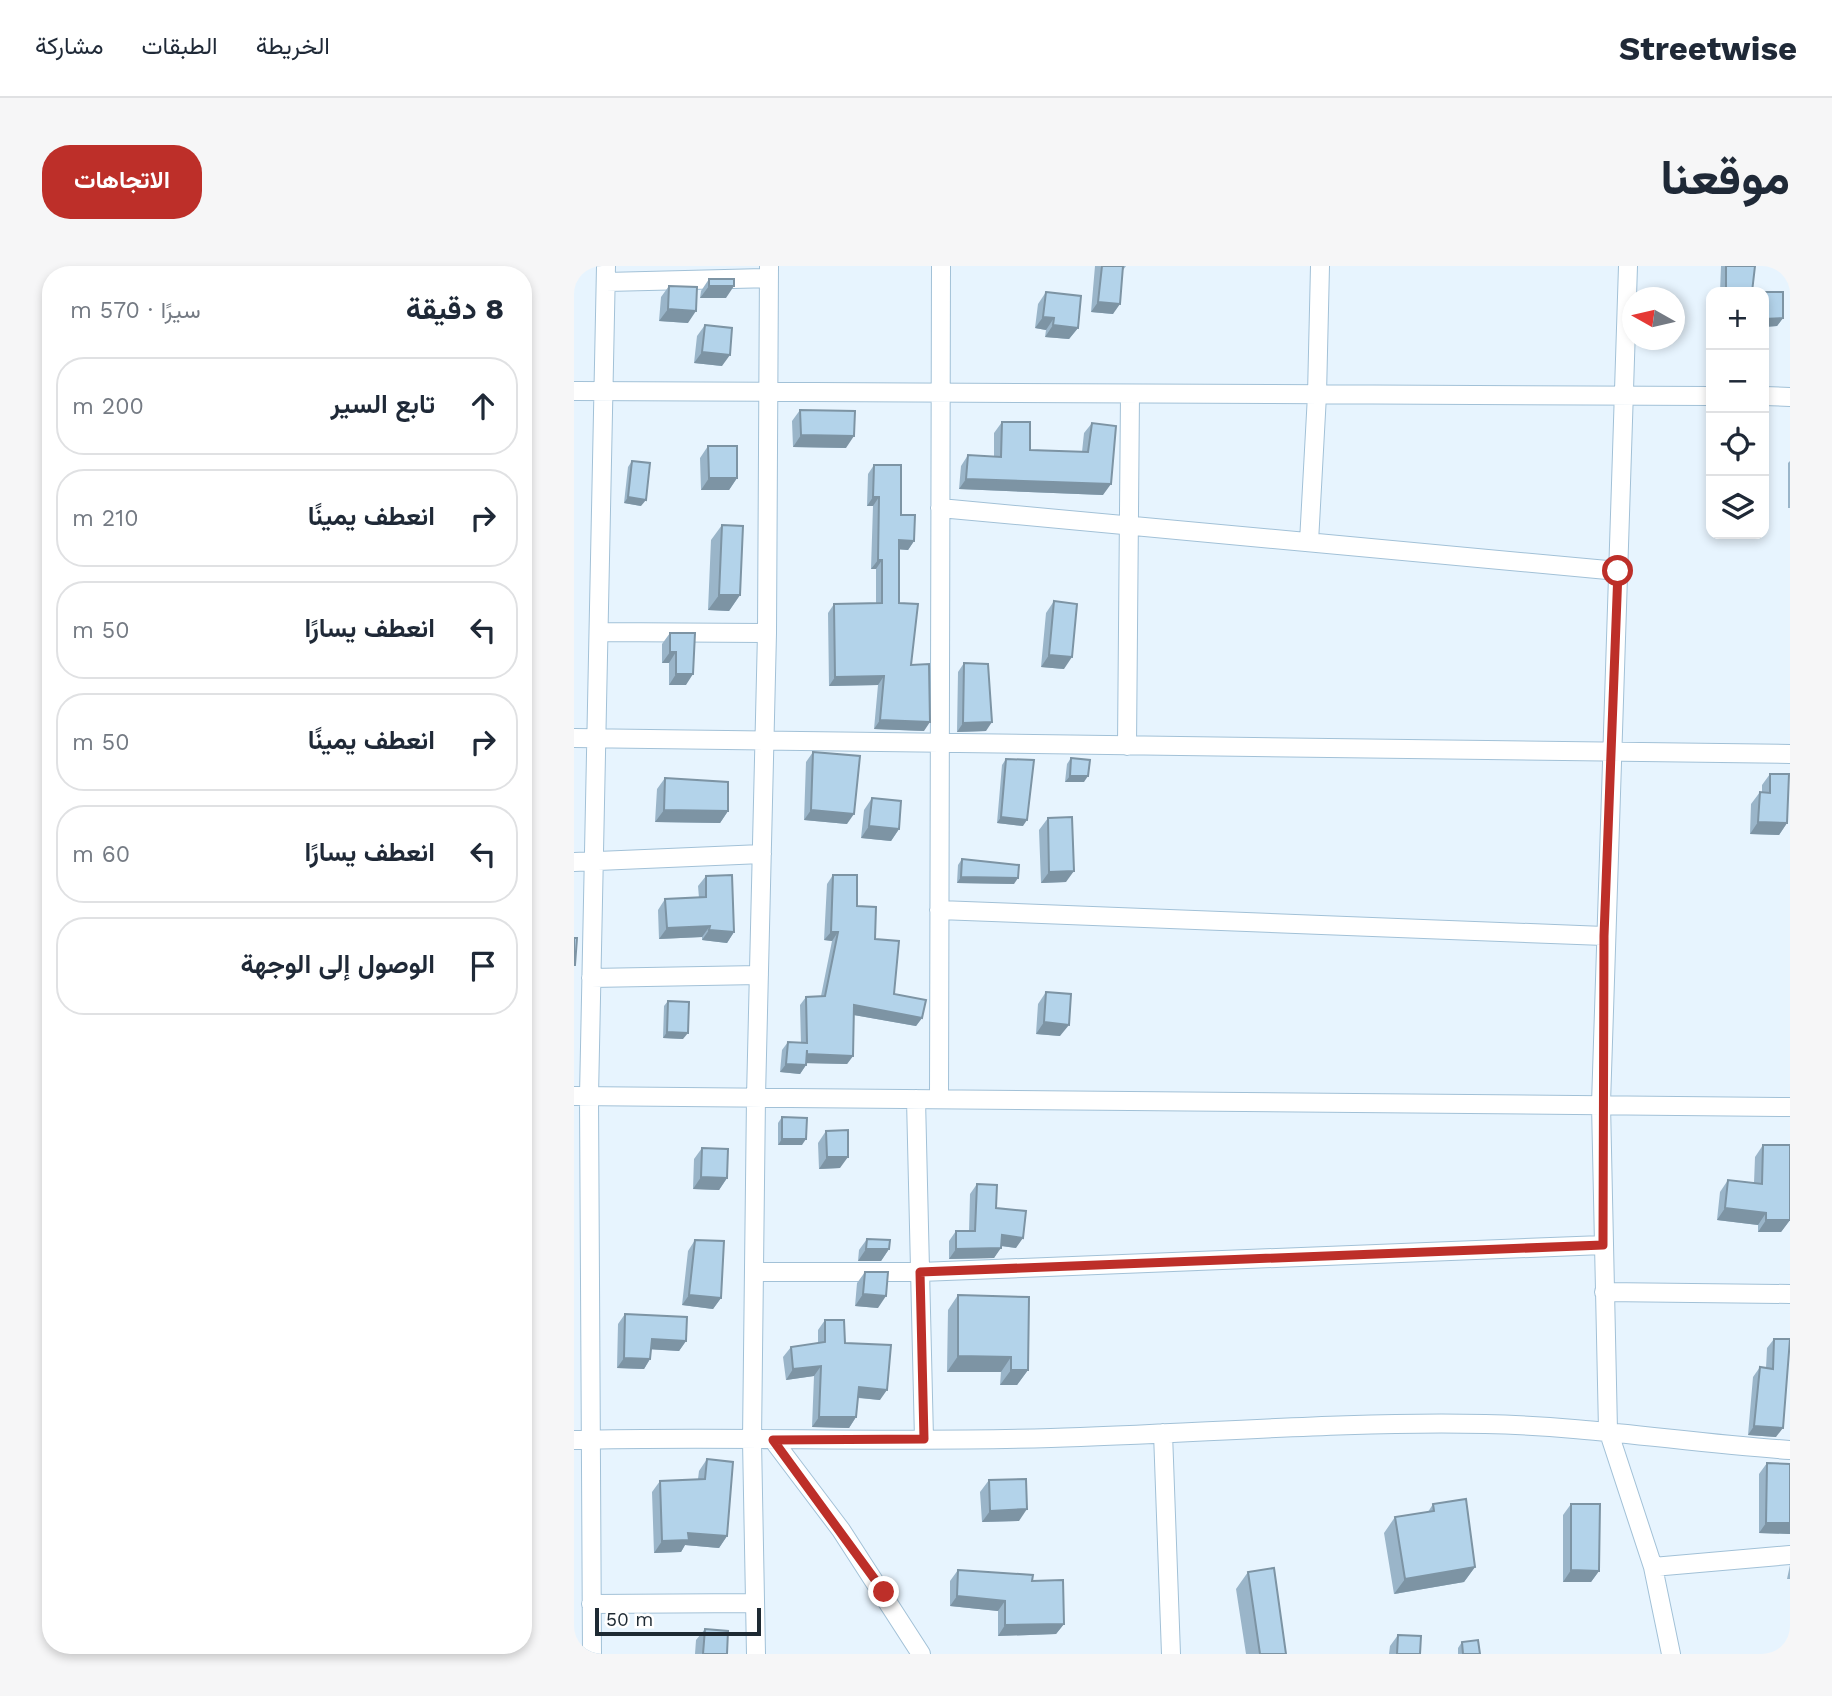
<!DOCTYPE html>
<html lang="ar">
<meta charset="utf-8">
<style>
:root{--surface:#fff;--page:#f6f6f7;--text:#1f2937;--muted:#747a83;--line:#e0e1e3;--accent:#bd2f29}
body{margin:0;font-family:"Work Sans",Vazirmatn,sans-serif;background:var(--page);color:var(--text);direction:rtl}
.controls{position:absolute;right:21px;top:21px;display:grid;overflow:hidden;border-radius:14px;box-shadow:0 4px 10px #0003}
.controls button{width:63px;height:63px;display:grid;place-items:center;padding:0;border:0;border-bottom:2px solid var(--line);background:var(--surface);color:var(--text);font:35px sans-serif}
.compass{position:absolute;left:1048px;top:21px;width:63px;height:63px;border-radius:50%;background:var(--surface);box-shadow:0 4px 10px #0003;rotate:278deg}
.scale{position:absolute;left:21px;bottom:18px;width:166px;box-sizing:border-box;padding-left:7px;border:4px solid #1e2a33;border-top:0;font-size:19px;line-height:24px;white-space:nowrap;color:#1e2a33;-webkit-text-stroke:5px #fff;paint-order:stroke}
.stop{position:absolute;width:21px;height:21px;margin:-16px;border:5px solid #bd2f29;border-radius:50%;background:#fff}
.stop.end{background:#bd2f29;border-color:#fff;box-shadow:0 2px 7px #0008}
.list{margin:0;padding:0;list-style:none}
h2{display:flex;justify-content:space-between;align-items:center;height:91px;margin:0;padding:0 28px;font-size:30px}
h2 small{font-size:23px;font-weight:400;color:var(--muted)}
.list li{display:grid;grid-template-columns:46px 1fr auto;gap:21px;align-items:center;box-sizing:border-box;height:98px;margin:0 14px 14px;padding:0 14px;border:2px solid var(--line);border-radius:28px}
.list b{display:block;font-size:26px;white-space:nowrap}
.list em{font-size:23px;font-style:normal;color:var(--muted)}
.icon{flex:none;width:38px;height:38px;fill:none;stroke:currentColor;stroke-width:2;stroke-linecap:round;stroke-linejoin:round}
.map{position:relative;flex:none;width:1216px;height:1388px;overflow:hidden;direction:ltr;border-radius:28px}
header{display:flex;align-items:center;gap:42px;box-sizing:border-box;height:98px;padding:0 35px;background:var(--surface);border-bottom:2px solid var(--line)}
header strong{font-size:33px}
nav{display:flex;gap:38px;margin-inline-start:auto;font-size:24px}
.intro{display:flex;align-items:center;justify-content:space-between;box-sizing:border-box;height:168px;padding:0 42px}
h1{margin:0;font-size:49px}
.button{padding:18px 32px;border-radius:28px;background:var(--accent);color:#fff;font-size:24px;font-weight:700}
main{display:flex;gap:42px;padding:0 42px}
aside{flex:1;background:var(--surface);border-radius:28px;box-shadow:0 4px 10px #0003}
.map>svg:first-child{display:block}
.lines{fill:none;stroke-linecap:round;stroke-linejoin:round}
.minor-casing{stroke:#a2c1d7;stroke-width:20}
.minor{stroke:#fff;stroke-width:18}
.wall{fill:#9ab5c9}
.shaded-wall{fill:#7d94a4}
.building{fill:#b3d3ea;stroke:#7d94a4;stroke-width:2}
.route{stroke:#bd2f29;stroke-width:9}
</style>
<header>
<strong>Streetwise</strong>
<nav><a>الخريطة</a><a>الطبقات</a><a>مشاركة</a></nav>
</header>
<div class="intro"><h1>موقعنا</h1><a class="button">الاتجاهات</a></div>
<main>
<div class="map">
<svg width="1216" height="1388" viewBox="0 0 1216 1388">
<rect width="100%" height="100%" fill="#e7f4fe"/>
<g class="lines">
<defs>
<path id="minor" d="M1054,0L1027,838L1034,1164L1079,1301L1097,1388
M32,16L195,12
M0,125L1137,130
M1190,130L1216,131
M366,242L1044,305
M735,276L743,129L746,0
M25,366L193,367
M0,472L1216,488
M553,480L556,128
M0,596L188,588
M365,644L1030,670
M17,712L185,709
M0,830L1216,841
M342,833L350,1173
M365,833L367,0
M180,1006H346L1029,979
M1030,1026L1216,1028
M589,1167L597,1388
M0,1174C159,1170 318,1177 477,1172C622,1168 766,1155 911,1158C1014,1160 1114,1177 1216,1184
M199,1174L267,1264L347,1388
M1079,1301L1216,1289
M17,1338L181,1337
M18,1388L15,830L32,0
M182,1388L178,1174L182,831L193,367L195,0"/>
</defs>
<!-- minor casing -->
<use href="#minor" class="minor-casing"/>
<!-- minor -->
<use href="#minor" class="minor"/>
</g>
<!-- wall -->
<path class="wall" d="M521,0H552L549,4L539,48L517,46Z
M1147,0H1181L1178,26H1209V52L1203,60L1190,61V26H1146Z
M135,13L152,32H126L127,25Z
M95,20L114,57L85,55L87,31Z
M472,26L504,62L495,73L471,71L472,64L461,62L464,38Z
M131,59L148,100L120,97L123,70Z
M226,144L272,182L219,181L218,155Z
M428,156L456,184L508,186L510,167L518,157L529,229L385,223L387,200L394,189L420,191V167Z
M134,180L163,212L155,224H127L126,192Z
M58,195L67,240L50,237L54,201Z
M1216,195V242H1214V197Z
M300,199L340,275L334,284L325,283V337L350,465L300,463L304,419L255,420L254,347L260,338H302V303H297L299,240H293L294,208Z
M148,259L166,329L155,345L134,344L137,274Z
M480,335L490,403L467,401L472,347Z
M96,367L112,419H95V397H88V378Z
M390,397L412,465L383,466L384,406Z
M239,486L273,558L230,554L232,496Z
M497,492L510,516H491L493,498Z
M432,493L449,560L423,557L428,499Z
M1196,508L1213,557L1205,569L1176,568L1177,538L1186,526L1188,527V519Z
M91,512L154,545L146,557L81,556L83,523Z
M298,532L325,563L317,575L287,572L290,544Z
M474,552L492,616L467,617L465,564Z
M388,593L440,618L383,617L384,599Z
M259,609L283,640L301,673L320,728L348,752L342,760L280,749L279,790L273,798L232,797V799L226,808L206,806L208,784L214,776L227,777L226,739L232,731L247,730L258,675L250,674L253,618Z
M132,610L160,666L153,677L128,674V671L85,673L84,644L91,633L125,632L124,620Z
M472,726L486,770L462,768L464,738Z
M94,735L109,773L89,772L90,740Z
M208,851L228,879H204V857Z
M252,865L266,902L245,903L244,877Z
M1189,879L1216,954L1207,966H1184V959L1143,954L1146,926L1154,914L1180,917L1181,891Z
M128,882L153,912L145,924L119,923L120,893Z
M403,918L422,942L442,982L427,980L420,992L375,993V975L382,965H395L396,928Z
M293,973L315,983L307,995H284L285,984Z
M121,974L147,1032L139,1043L108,1039L114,985Z
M291,1006L304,1042L281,1040L283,1017Z
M384,1029L454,1104L443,1119H426L427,1106H373L374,1044Z
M51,1048L112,1075L105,1085L77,1083L76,1093L70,1103L43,1102L44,1058Z
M251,1054L271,1077L306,1134L284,1132L282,1151L275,1162L238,1161L240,1110L212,1114L209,1091L217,1081L244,1077V1064Z
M1200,1073L1202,1171L1174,1169L1179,1111L1186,1101L1192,1102L1193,1082Z
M133,1193L153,1270L145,1282L111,1279L107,1286L80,1287L78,1226L86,1215L124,1213L125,1205Z
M1193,1197L1216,1198V1268L1185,1267V1208Z
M415,1214L445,1255L408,1256L406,1226Z
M859,1238L901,1301L890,1316L820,1328L810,1267L821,1251L854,1246Z
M997,1238L1025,1305L1017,1316H989V1249Z
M1216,1299V1313H1213Z
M384,1304L458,1315L490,1358L482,1368L424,1370V1345L376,1340V1315Z
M674,1306L712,1388H672L662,1323Z
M131,1363L153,1388H121L122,1374Z
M824,1369L846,1388H815L816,1380Z
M888,1376L906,1388H884V1382Z"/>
<!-- shaded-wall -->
<path class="shaded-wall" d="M135,20H160L152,32H126Z
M524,36L546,38L539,48L517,46Z
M94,43L122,45L114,57L85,55Z
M469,51L480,52L472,64L461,62Z
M1209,52L1203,60L1190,61V53Z
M479,59L504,62L495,73L471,71Z
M128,86L156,89L148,100L120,97Z
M227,169L280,170L272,182L219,181Z
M135,212H163L155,224H127Z
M392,213L537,218L529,229L385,223Z
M54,231L72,234L67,240L50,237Z
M299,231H305L299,240H293Z
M325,274L340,275L334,284L319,283Z
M304,294H308L302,303H297Z
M145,329H166L155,345L134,344Z
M96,386H102L95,397H88Z
M475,389L498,391L490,403L467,401Z
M102,408H119L112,419H95Z
M310,410L304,419L255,420L261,411Z
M306,454L356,456L350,465L300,463Z
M418,456L412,465L383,466L389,457Z
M496,510H514L510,516H491Z
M90,544L154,545L146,557L81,556Z
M237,544L280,548L273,558L230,554Z
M427,551L453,554L449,560L423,557Z
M1184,556L1213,557L1205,569L1176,568Z
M295,560L325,563L317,575L287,572Z
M500,605L492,616L467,617L475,606Z
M387,611L444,612L440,618L383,617Z
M136,660L128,671L85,673L93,662Z
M135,664L160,666L153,677L128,674Z
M257,666H264L258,675L250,674Z
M280,739L348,752L342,760L274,748Z
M470,756L495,759L486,770L462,768Z
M93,766L114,767L109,773L89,772Z
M233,788L279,790L273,798L227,797Z
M212,798L232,799L226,808L206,806Z
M208,873H232L228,879H204Z
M253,891H274L266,902L245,903Z
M127,911L153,912L145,924L119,923Z
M1151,942L1192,947L1184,959L1143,954Z
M1192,954H1216L1207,966H1184Z
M428,969L449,972L442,982L421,979Z
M427,982L420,992L375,993L382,983Z
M292,983H315L307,995H284Z
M289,1028L312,1030L304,1042L281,1040Z
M115,1029L147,1032L139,1043L108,1039Z
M78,1073L112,1075L105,1085L71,1083Z
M384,1090L437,1091L427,1106H373Z
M50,1092L76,1093L70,1103L43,1102Z
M247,1100L240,1110L212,1114L219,1103Z
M437,1104H454L443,1119H426Z
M285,1121L313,1124L306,1134L278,1131Z
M245,1151H282L275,1162L238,1161Z
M1180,1160L1209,1162L1202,1171L1174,1169Z
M453,1243L445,1255L408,1256L416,1245Z
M1192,1257H1216V1268L1185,1267Z
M114,1267L153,1270L145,1282L111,1279L107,1286L80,1287L88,1275Z
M901,1301L890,1316L820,1328L831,1313Z
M997,1304L1025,1305L1017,1316H989Z
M383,1330L431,1335L424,1345L376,1340Z
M490,1358L482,1368L424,1370L431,1359Z"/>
<!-- building -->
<path class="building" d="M528,0H549L546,38L524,36Z
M1152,0H1181L1178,26H1209V52L1190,53V26H1152Z
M135,13H160V20H135Z
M95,20L123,21L122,45L94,43Z
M472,26L507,30L504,62L479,59L480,52L469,51Z
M131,59L158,62L156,89L128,86Z
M226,144L281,145L280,170L227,169Z
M428,156H456V184L514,186L518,157L542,160L537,218L392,213L394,189L427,191Z
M134,180H163V212H135Z
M58,195L76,197L72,234L54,231Z
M300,199H327V249H341L340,275L325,274V337L344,338L337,399L355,398L356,456L306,454L310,410L261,411L260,338L308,337V294H304L305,231H299Z
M148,259L169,260L166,329H145Z
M480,335L503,338L498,391L475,389Z
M96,367H121L119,408H102V386H96Z
M390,397L414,398L418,456L389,457Z
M239,486L286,490L280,548L237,544Z
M497,492L516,494L514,510H496Z
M432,493L460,494L453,554L427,551Z
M1196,508H1215L1213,557L1184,556L1186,526L1196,527Z
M91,512L154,516V545L90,544Z
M298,532L327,535L325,563L295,560Z
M498,551L500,605L475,606L474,552Z
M388,593L445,599L444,612L387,611Z
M158,609L160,666L135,664L136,660L93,662L91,633L132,631V610Z
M259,609H283V640L302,641L301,673L325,675L320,728L352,734L348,752L280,739L279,790L233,788V784L232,799L212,798L214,776L233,777L232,731L251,730L264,666H257Z
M0,672H3L1,699H0Z
M472,726L497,728L495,759L470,756Z
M94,735L115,736L114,767L93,766Z
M208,851L233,852L232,873H208Z
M274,864V891H253L252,865Z
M1189,879H1216V954H1192V947L1151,942L1154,914L1188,918Z
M128,882L154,883L153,912L127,911Z
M403,918L423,919L422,942L452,945L449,972L428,969L427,982L382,983V965H401Z
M293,973L316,974L315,983H292Z
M121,974L150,975L147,1032L115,1029Z
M291,1006H314L312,1030L289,1028Z
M384,1029L455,1031L454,1104H437V1091L384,1090Z
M51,1048L113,1051L112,1075L78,1073L76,1093L50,1092Z
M251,1054H270L271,1077L317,1079L313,1124L285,1121L282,1151H245L247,1100L219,1103L217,1081L251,1076Z
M1200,1073H1216L1209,1162L1180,1160L1186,1101L1199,1103Z
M133,1193L159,1196L153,1270L114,1267L115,1274L88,1275L86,1215L131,1213Z
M1193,1197L1216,1198V1257H1192Z
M452,1213L453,1243L416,1245L415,1214Z
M892,1233L901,1301L831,1313L821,1251L860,1245L859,1238Z
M997,1238H1026L1025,1305L997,1304Z
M700,1302L712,1388H686L674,1306Z
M384,1304L459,1309L458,1315L489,1314L490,1358L431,1359V1335L383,1330Z
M131,1363L154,1365L153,1388H129Z
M824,1369L847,1370L846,1388H823Z
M904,1374L906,1388H889L888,1376Z"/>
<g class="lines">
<!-- route -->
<path class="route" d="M310,1326L199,1174L350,1173L346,1006L1029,979L1030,670L1044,305"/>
</g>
</svg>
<div class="controls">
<button>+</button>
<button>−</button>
<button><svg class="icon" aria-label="locate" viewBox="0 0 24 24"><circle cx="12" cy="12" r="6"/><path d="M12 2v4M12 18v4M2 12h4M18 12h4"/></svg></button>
<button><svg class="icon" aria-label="layers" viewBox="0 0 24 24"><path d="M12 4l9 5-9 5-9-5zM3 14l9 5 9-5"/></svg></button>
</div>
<svg class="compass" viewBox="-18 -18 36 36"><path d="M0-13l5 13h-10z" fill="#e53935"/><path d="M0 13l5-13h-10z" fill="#747a83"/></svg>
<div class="scale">50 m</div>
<div class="stop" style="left:1044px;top:305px"></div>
<div class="stop end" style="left:310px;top:1326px"></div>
</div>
<aside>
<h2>8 دقيقة<small>سيرًا · 570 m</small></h2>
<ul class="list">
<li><svg class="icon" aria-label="ahead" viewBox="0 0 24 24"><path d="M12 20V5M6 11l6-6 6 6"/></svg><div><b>تابع السير</b></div><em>200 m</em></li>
<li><svg class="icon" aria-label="right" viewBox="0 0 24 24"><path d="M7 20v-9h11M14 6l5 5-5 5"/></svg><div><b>انعطف يمينًا</b></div><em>210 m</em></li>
<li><svg class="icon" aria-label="left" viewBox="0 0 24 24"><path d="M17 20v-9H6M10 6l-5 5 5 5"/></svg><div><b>انعطف يسارًا</b></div><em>50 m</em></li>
<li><svg class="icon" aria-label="right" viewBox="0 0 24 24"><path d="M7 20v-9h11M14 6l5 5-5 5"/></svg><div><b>انعطف يمينًا</b></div><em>50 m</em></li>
<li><svg class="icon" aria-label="left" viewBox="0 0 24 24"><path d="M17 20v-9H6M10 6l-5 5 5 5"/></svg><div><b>انعطف يسارًا</b></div><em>60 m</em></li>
<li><svg class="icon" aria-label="arrive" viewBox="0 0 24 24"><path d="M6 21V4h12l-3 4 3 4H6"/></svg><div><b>الوصول إلى الوجهة</b></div></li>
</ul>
</aside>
</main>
